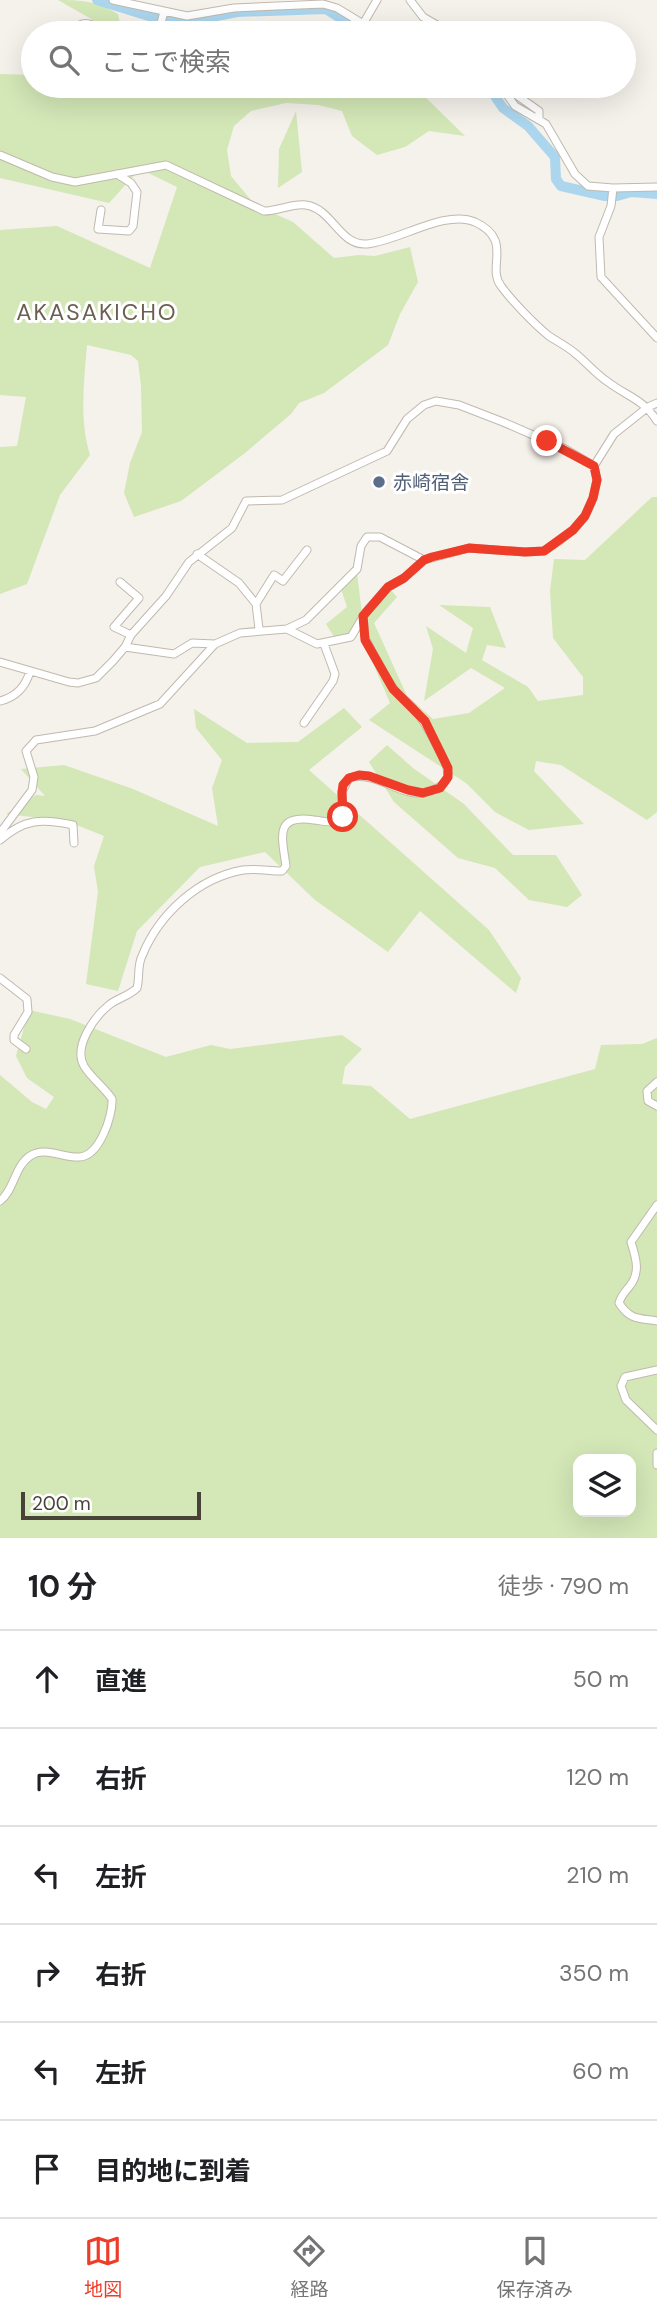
<!DOCTYPE html>
<html lang="ja">
<meta charset="utf-8">
<style>
:root{--surface:#fff;--page:#f2f2f2;--text:#202124;--muted:#757577;--line:#e0e0e0;--accent:#ef3c28}
body{margin:0;font-family:"DM Sans","Noto Sans JP",sans-serif;background:var(--page);color:var(--text)}
.controls{position:absolute;right:21px;bottom:21px;display:grid;overflow:hidden;border-radius:14px;box-shadow:0 7px 28px #0002}
.controls button{width:63px;height:63px;display:grid;place-items:center;padding:0;border:0;border-bottom:2px solid var(--line);background:var(--surface);color:var(--text);font:35px sans-serif}
.scale{position:absolute;left:21px;bottom:18px;width:180px;box-sizing:border-box;padding-left:7px;border:4px solid #494239;border-top:0;font-size:19px;line-height:24px;white-space:nowrap;color:#494239;-webkit-text-stroke:5px #fff;paint-order:stroke}
.stop{position:absolute;width:21px;height:21px;margin:-16px;border:5px solid #ef3c28;border-radius:50%;background:#fff}
.stop.end{background:#ef3c28;border-color:#fff;box-shadow:0 2px 7px #0008}
.list{margin:0;padding:0;list-style:none}
h2{display:flex;justify-content:space-between;align-items:center;height:91px;margin:0;padding:0 28px;font-size:30px}
h2 small{font-size:23px;font-weight:400;color:var(--muted)}
.list li{display:grid;grid-template-columns:46px 1fr auto;gap:21px;align-items:center;box-sizing:border-box;height:98px;padding:0 28px;border-top:2px solid var(--line)}
.list b{display:block;font-size:26px;white-space:nowrap}
.list em{font-size:23px;font-style:normal;color:var(--muted)}
.icon{flex:none;width:38px;height:38px;fill:none;stroke:currentColor;stroke-width:2;stroke-linecap:round;stroke-linejoin:round}
.map{position:relative;flex:none;width:657px;height:1538px;overflow:hidden}
.search{position:absolute;background:var(--surface);box-shadow:0 7px 28px #0002;left:21px;right:21px;top:21px;height:77px;display:flex;align-items:center;gap:18px;box-sizing:border-box;padding:0 24px;border-radius:38px;color:var(--muted);font-size:26px}
.sheet{height:679px;background:var(--surface)}
nav{display:flex;justify-content:space-around;align-items:center;box-sizing:border-box;height:98px;border-top:2px solid var(--line);background:var(--surface);font-size:19px;color:var(--muted)}
nav a{display:grid;justify-items:center;gap:4px}
nav .on{color:var(--accent)}
.map>svg:first-child{display:block}
.green{fill:#d3e7b7;fill-rule:evenodd}
.lines{fill:none;stroke-linecap:round;stroke-linejoin:round}
.river{stroke:#abd6ee;stroke-width:10}
.street-casing{stroke:#c0b9ae;stroke-width:9}
.street{stroke:#fff;stroke-width:7}
.route{stroke:#ef3c28;stroke-width:9}
.service-dot{fill:#5c6f8a;stroke:#fff;stroke-width:2.5}
.labels{text-anchor:middle;stroke-width:6;stroke-linejoin:round;paint-order:stroke}
.service-label{font-size:19px;fill:#4e5e75;stroke:#fff;text-anchor:start}
.quarter-label{font-size:23px;letter-spacing:2px;fill:#6b5f51;stroke:#fff}
</style>
<div class="map">
<svg width="657" height="1538" viewBox="0 0 657 1538">
<rect width="100%" height="100%" fill="#f5f1eb"/>
<!-- green -->
<path class="green" d="M58,0C82,0 97,1 118,14L120,25L134,33L114,32Z
M0,74L33,75V86L416,88L465,136L429,131L405,147L377,155L352,136L342,111L318,105L286,103L251,111L234,126L227,150L231,176L255,205L293,222L334,258L359,255L375,256L410,247L418,282L400,314L388,345L324,393L299,403L291,414L245,453L181,501L134,517L124,493L130,463L142,432L141,386L138,361L131,355L87,345C84,383 79,419 90,455L60,495L27,584L0,594V447L17,446L26,397L0,395V230L57,226L150,268L177,187L140,169L109,203L0,178Z
M296,111L302,172L278,188L279,149Z
M652,497H657V812L647,820L561,765L536,761L534,771L584,824L529,830L495,812L466,783L369,720L390,703L358,628L336,640L326,624L347,607L341,589L357,573L362,614L388,587L397,597L374,623L407,696L433,719L469,713L505,688L471,668L424,701L433,649L426,626L466,653L473,628L439,605L490,607L506,648L487,645L482,660L528,687L538,701L583,695V677L553,638L550,591L554,559L585,560Z
M344,708L362,727L309,770L489,930L521,978L516,993L420,911L388,952L315,900L265,852L200,867L137,931L118,991L86,984L98,892L94,866L104,836L67,821L6,814L36,795L45,796L21,769L64,765L133,789L218,826L212,788L222,760L196,728L194,709L247,743L298,742Z
M387,745L413,768L464,804L513,855H556L582,895L567,907L529,900L495,868L458,858L394,802L369,762Z
M29,1010L70,1019L166,1057L211,1045L230,1049L342,1035L362,1049L345,1067L342,1084L371,1086L410,1119L595,1069L601,1045L642,1044L657,1038V1538H0V1075L32,1102L46,1109L54,1097L27,1078L16,1056ZM578,1459H631V1512H578Z"/>
<g class="lines">
<!-- river -->
<path class="river" d="M97,0L152,17L180,23L237,12L326,9L364,33
M488,86L503,108L528,126L555,157L556,179L561,186L605,196H617L631,192L657,194"/>
<defs>
<path id="street" d="M113,0L187,16L234,8L323,4L337,8L378,33
M410,0L423,17L451,33
M363,24L377,0
M76,33L78,26C88,19 97,28 106,33
M158,33L164,12
M501,86L515,106L546,124L575,174L588,186L613,188L657,187
M511,86L515,94L539,111V119
M0,155L52,177L75,182L166,165L264,211C278,211 293,203 306,205C333,209 339,246 367,244C399,241 445,209 475,222C514,240 486,267 501,286C512,301 534,324 549,336C558,342 568,347 576,354C587,363 596,374 608,382C628,397 643,399 657,421
M613,188L611,206L599,237L601,277L657,338
M101,210L98,229L129,231L133,226L137,192L131,183L117,174
M197,554L239,583L256,604L259,629
M120,582L139,598L114,627L131,635
M256,604L274,575L283,581L307,550
M287,629L317,644L351,637L366,612L388,587L404,578L424,560L469,548L525,552L544,551L559,541L573,530L585,516L593,498L597,480L594,466L614,434L648,407L657,403
M125,647L174,654L192,643L215,644
M0,662L69,682L78,683L96,678L113,661L125,647L131,635L166,596L189,562L232,528L246,501L282,500L387,451L407,419L424,405L436,401L459,405L503,422L565,449L594,466
M0,701C16,697 26,686 30,671
M304,723L333,681L335,674L324,644
M0,833L32,790L34,777L26,751L36,740L95,731L160,704L215,644L240,633L287,629L306,620L357,569L361,546L367,537H380L424,560
M0,840C24,819 42,818 73,825L74,843
M0,978L27,999L28,1012L14,1035V1040L26,1049
M657,1082L647,1091L648,1101L657,1106
M0,1201C15,1189 14,1167 30,1156C45,1146 63,1158 79,1157C99,1157 113,1116 112,1099C104,1087 92,1079 84,1066C73,1047 94,1017 109,1005C118,998 129,996 137,988C140,977 137,966 142,956C159,914 198,878 243,870C256,868 269,871 282,871L286,866C282,837 274,814 314,820C324,821 333,824 342,820V792L349,778C377,770 402,799 426,792C459,783 448,767 436,744C429,730 423,719 413,708C407,701 399,696 394,689C390,685 366,641 365,637C364,631 364,623 363,616
M657,1205L631,1242C636,1258 641,1273 629,1287C624,1293 621,1296 619,1303C630,1320 638,1318 657,1321
M657,1370L625,1377L621,1386L626,1400L657,1430
M657,1453V1465"/>
</defs>
<!-- street casing -->
<use href="#street" class="street-casing"/>
<!-- street -->
<use href="#street" class="street"/>
</g>
<g class="lines">
<!-- route -->
<path class="route" d="M343,817L342,792L343,785L349,778L359,775L369,776L408,790L423,793L440,788L448,777V768L425,721L393,689L365,640L363,616L388,587L404,578L424,560L432,557L469,548L525,552L544,551L573,530L585,516L593,498L597,480L594,466L547,441"/>
</g>
<!-- markers -->
<circle class="service-dot" cx="379" cy="482" r="7"/>
<g class="labels">
<!-- service labels -->
<g class="service-label">
<text x="393" y="489">赤崎宿舎</text>
</g>
<!-- quarter labels -->
<g class="quarter-label">
<text x="97" y="320">AKASAKICHO</text>
</g>
</g>
</svg>
<div class="controls">
<button><svg class="icon" aria-label="layers" viewBox="0 0 24 24"><path d="M12 4l9 5-9 5-9-5zM3 14l9 5 9-5"/></svg></button>
</div>
<div class="scale">200 m</div>
<div class="stop" style="left:343px;top:817px"></div>
<div class="stop end" style="left:547px;top:441px"></div>
<div class="search"><svg class="icon" aria-label="search" viewBox="0 0 24 24"><circle cx="10" cy="10" r="6"/><path d="M15 15l6 6"/></svg>ここで検索</div>
</div>
<section class="sheet">
<h2>10 分<small>徒歩 · 790 m</small></h2>
<ul class="list">
<li><svg class="icon" aria-label="ahead" viewBox="0 0 24 24"><path d="M12 20V5M6 11l6-6 6 6"/></svg><div><b>直進</b></div><em>50 m</em></li>
<li><svg class="icon" aria-label="right" viewBox="0 0 24 24"><path d="M7 20v-9h11M14 6l5 5-5 5"/></svg><div><b>右折</b></div><em>120 m</em></li>
<li><svg class="icon" aria-label="left" viewBox="0 0 24 24"><path d="M17 20v-9H6M10 6l-5 5 5 5"/></svg><div><b>左折</b></div><em>210 m</em></li>
<li><svg class="icon" aria-label="right" viewBox="0 0 24 24"><path d="M7 20v-9h11M14 6l5 5-5 5"/></svg><div><b>右折</b></div><em>350 m</em></li>
<li><svg class="icon" aria-label="left" viewBox="0 0 24 24"><path d="M17 20v-9H6M10 6l-5 5 5 5"/></svg><div><b>左折</b></div><em>60 m</em></li>
<li><svg class="icon" aria-label="arrive" viewBox="0 0 24 24"><path d="M6 21V4h12l-3 4 3 4H6"/></svg><div><b>目的地に到着</b></div></li>
</ul>
</section>
<nav>
<a class="on"><svg class="icon" aria-label="map" viewBox="0 0 24 24"><path d="M3 6l6-2 6 2 6-2v14l-6 2-6-2-6 2zM9 4v14M15 6v14"/></svg>地図</a>
<a><svg class="icon" aria-label="directions" viewBox="0 0 24 24"><path d="M12 3l9 9-9 9-9-9zM9 14v-3h6M13 9l2 2-2 2"/></svg>経路</a>
<a><svg class="icon" aria-label="saved" viewBox="0 0 24 24"><path d="M7 4h10v16l-5-4-5 4z"/></svg>保存済み</a>
</nav>
